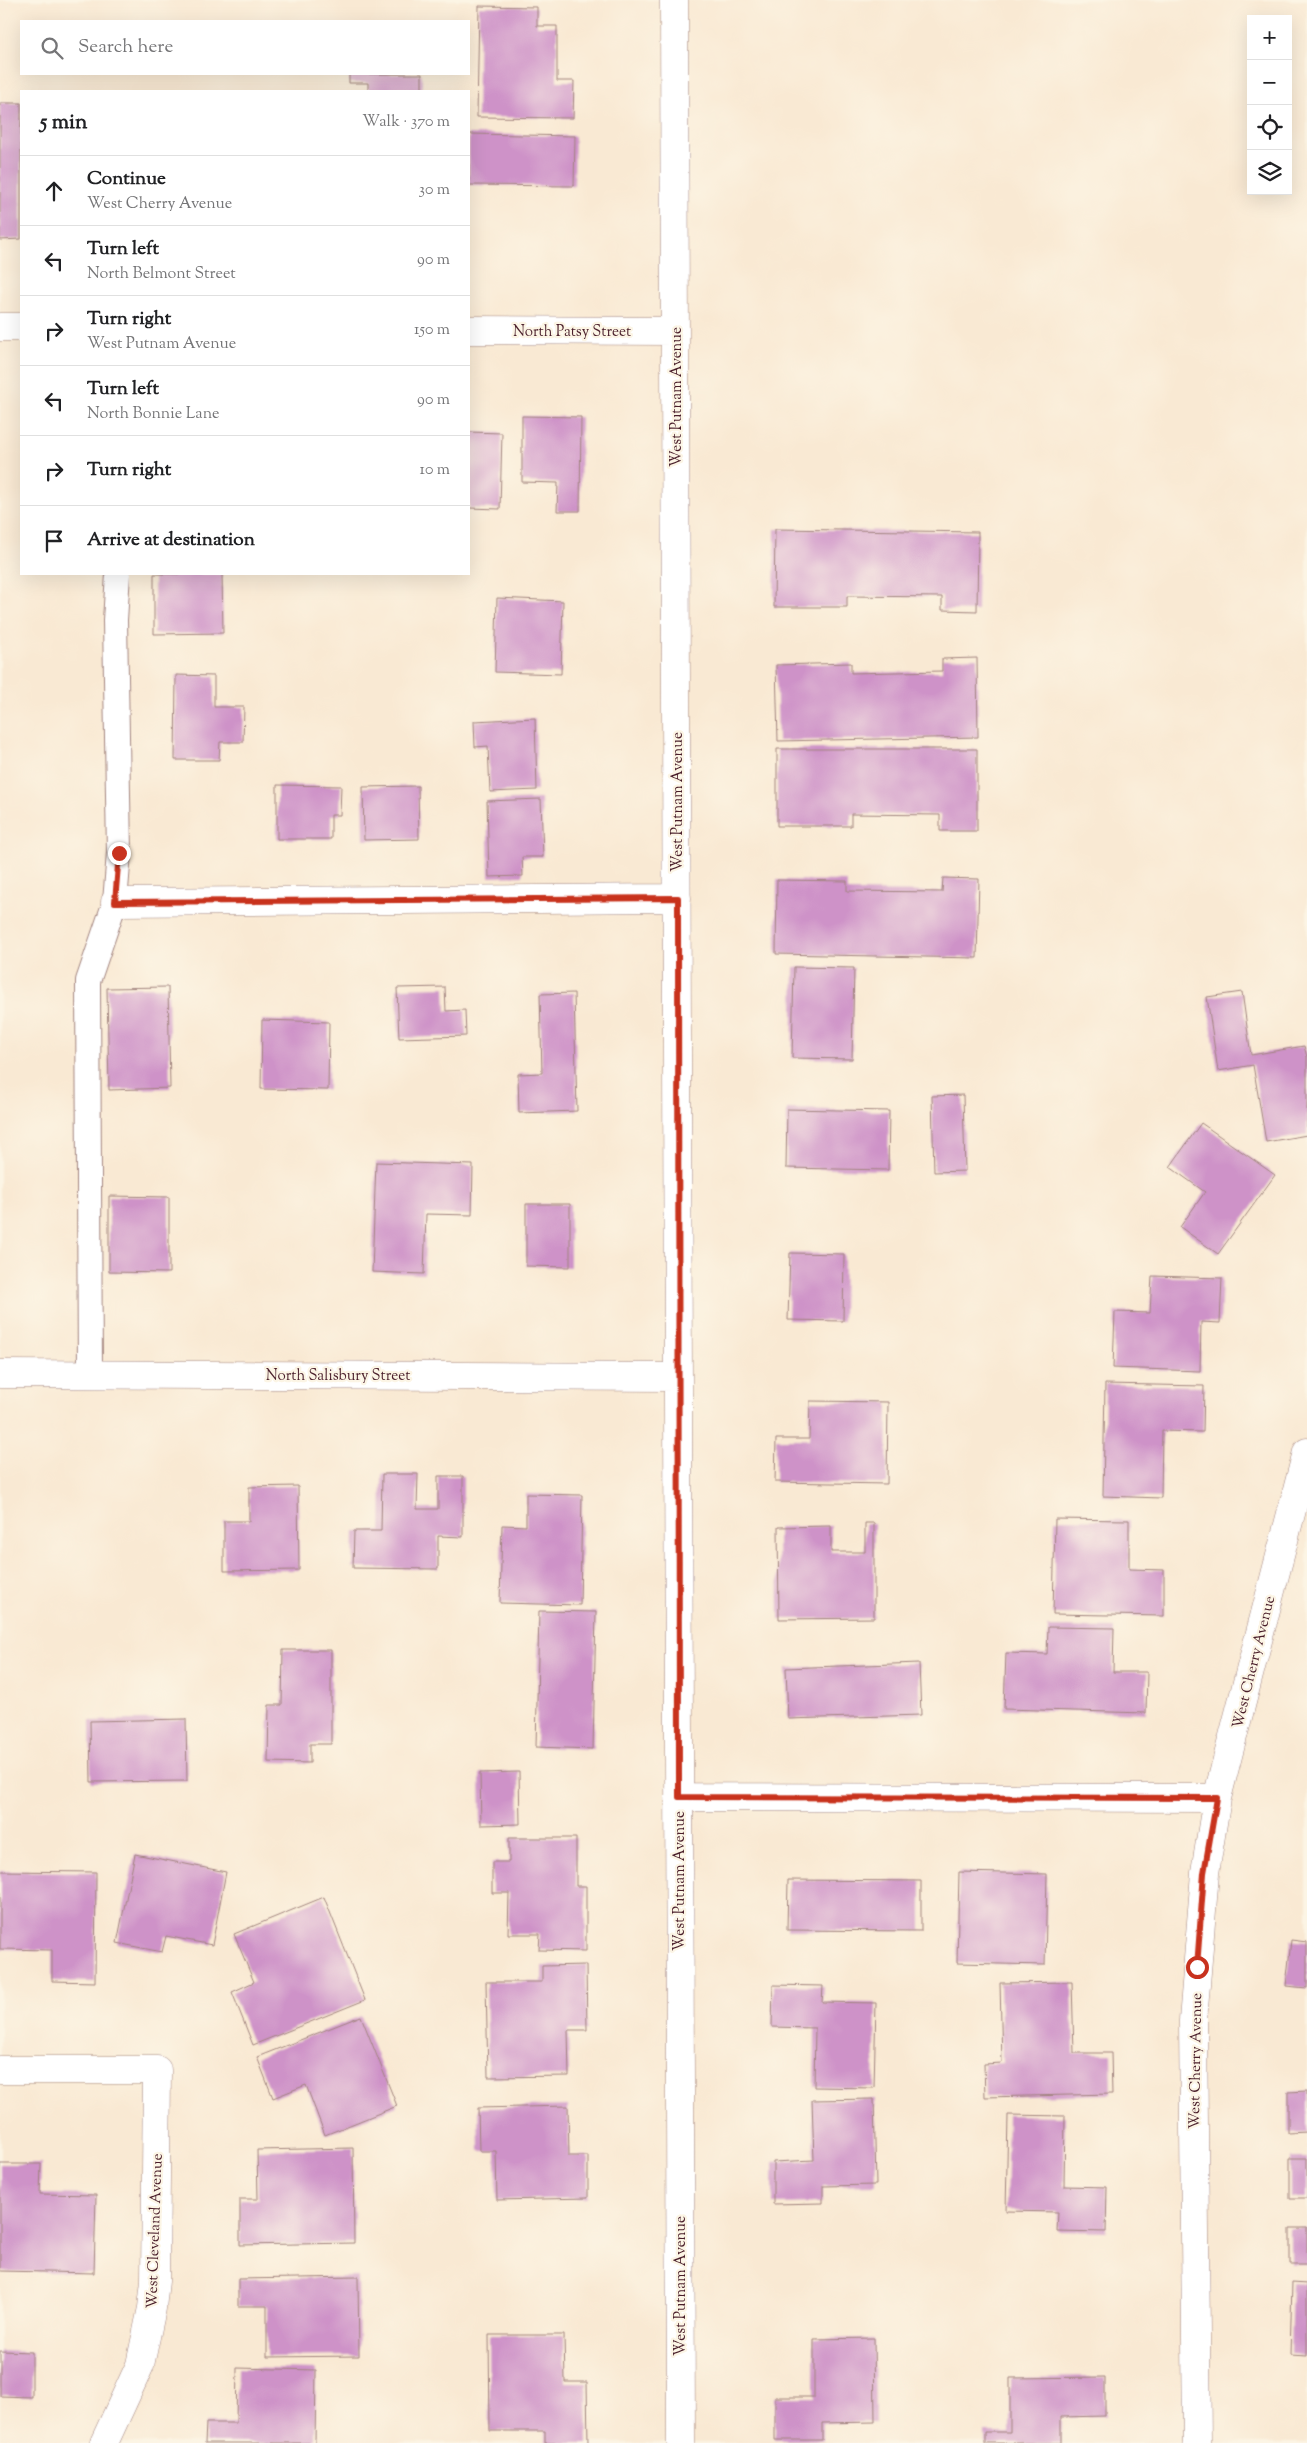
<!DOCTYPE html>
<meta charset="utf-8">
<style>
:root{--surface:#fff;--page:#f2f2f2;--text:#202124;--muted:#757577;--line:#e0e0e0}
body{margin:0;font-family:"Sorts Mill Goudy",serif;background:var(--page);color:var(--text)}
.controls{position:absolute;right:15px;top:15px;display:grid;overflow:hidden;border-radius:0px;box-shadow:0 5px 20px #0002}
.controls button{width:45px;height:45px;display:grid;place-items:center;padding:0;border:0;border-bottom:1px solid var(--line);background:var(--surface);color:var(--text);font:25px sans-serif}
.stop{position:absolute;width:15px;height:15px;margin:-11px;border:4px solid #c8321e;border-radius:50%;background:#fff}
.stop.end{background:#c8321e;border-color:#fff;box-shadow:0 1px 5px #0008}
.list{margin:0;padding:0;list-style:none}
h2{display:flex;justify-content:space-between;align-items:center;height:65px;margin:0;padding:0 20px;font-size:21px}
h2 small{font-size:16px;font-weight:400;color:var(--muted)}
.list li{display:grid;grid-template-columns:32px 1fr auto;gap:15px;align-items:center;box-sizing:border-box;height:70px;padding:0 20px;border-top:1px solid var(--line)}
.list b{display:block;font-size:19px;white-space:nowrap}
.list p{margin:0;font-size:16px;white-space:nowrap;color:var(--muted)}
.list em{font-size:16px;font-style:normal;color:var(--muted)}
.icon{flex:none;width:28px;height:28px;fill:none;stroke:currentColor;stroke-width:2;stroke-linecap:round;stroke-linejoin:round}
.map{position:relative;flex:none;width:1307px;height:2443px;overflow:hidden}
.search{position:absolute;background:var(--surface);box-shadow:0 5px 20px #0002;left:20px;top:20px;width:450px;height:55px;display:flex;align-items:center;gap:12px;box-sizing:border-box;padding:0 18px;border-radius:0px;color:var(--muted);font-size:19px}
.panel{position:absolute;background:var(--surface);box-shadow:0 5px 20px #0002;left:20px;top:90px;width:450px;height:485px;border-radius:0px}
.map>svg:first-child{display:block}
.building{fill:#ce92c8}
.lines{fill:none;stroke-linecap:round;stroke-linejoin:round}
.service-casing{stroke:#a2847f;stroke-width:26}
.minor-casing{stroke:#a2847f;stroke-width:29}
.service{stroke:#fff;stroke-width:24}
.minor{stroke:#fff;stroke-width:28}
.route{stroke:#c8321e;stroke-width:6}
.labels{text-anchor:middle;stroke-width:4.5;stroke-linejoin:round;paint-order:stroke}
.street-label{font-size:15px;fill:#4a1f2b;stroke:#fcf5e5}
</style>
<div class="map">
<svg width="1307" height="2443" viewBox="0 0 1307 2443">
<rect width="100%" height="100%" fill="#fcf5e5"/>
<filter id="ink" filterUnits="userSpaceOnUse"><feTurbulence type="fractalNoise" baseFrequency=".02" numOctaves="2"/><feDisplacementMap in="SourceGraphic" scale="10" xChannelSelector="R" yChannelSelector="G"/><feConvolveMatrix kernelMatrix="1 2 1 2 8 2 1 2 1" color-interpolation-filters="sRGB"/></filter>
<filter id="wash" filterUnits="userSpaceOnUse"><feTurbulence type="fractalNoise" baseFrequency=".0096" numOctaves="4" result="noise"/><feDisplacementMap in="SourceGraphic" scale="20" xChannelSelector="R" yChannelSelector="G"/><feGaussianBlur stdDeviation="1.12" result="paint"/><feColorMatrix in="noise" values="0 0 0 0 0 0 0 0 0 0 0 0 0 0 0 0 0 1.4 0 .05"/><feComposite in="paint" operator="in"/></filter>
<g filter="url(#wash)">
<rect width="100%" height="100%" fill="#f9e9d3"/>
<g id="blocks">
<!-- building -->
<path class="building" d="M479,6L537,7V26H557V81H574L573,118L477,117Z
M349,74H422V91H368V83H349Z
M0,103H21V239L0,240Z
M469,134L575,136L574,186L469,185Z
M522,416L581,417L580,511H557L558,483L522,482Z
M469,432L502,433L500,509L469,508Z
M775,529L978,532L977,611L942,610V597L847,596V607H774Z
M154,574H222L223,633L154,634Z
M497,598L563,601L561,674L495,672Z
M977,658L978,737L778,741L776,665L851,663V673L942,671V659Z
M176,675L214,676V707H244L243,742H220L219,760H175Z
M535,718L537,790L490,792L488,746L475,747L474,721Z
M777,749H977V831H940V815L851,814V826H777Z
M277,785L341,786L340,815H331V839H277Z
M418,786L419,839L364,840L363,787Z
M541,799L543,857H522L523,876L489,877L487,801Z
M943,878L979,879L977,958L776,954L777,880L847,881V891L942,892Z
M794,967L854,968L852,1059L792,1058Z
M168,987L170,1088L109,1090L107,988Z
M445,987L446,1011L465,1010L466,1036L399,1038L397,988Z
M1242,992L1251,1055L1304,1046L1307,1057V1135L1266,1142L1253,1065L1218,1071L1207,997Z
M574,993L577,1111L519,1113L518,1074L542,1073L540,994Z
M262,1020L329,1022L328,1090L261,1089Z
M963,1095L965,1171L934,1172L932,1096Z
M787,1109L889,1111L888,1170L786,1168Z
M1201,1123L1275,1175L1218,1254L1180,1227L1205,1192L1170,1167Z
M376,1162L473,1165L472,1215L426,1214L424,1274L372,1272Z
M109,1196L169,1197V1273L109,1272Z
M526,1204H570V1267L526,1266Z
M790,1253L844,1254L843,1321L788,1320Z
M1152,1276L1222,1278L1220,1323L1201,1322L1200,1371L1113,1368L1115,1312L1150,1313Z
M1105,1384L1204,1386L1203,1432L1162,1431L1161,1498L1103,1496Z
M810,1401L888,1402L887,1484L775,1482L776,1439H809Z
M382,1474H418L417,1509H438V1476H463V1537L438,1536V1569L353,1568L354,1531H381Z
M298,1486L299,1570L224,1571V1521H249V1487Z
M526,1494L582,1495L580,1605L500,1603L502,1525L526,1526Z
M1055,1519L1129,1520V1569L1164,1570V1616L1053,1614Z
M865,1523H874V1618L779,1619L778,1527L831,1526V1552H865Z
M539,1611L596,1612L593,1749L536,1747Z
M1048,1627L1114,1628L1113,1672H1147L1146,1713L1004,1709L1006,1653L1047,1654Z
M283,1650H331V1744H310V1763L268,1762L269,1705H282Z
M919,1663L921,1715L788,1719L786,1668Z
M186,1719L187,1781L91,1782L90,1721Z
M519,1772L520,1824L481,1825L480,1773Z
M509,1838H576V1886H586V1951L539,1950L540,1934H508L509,1893H492V1862H509Z
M135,1854L226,1872L212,1945L166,1936L162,1952L117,1943Z
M0,1871L96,1872L95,1982L52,1981V1950L0,1949Z
M959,1872L1047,1874L1045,1965L957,1963Z
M788,1880L921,1881V1931L787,1930Z
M324,1897L365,2000L253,2045L232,1992L254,1982L234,1934Z
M1291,1940L1307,1942V1988L1286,1986Z
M586,1965L587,2030H568L569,2076L488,2077L486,1982H542V1966Z
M1072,1982L1074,2053H1111L1112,2094L985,2097L984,2064L1002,2063L1000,1983Z
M773,1985L823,1986L822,2002L876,2003L874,2088L814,2087L815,2028L772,2027Z
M361,2016L397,2106L325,2135L306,2085L273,2098L257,2057Z
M1307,2091V2132L1288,2133V2092Z
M874,2099L876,2185L823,2186V2203L773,2204V2162L814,2160L812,2100Z
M568,2106L569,2156H588V2198L497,2200L496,2151H479L478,2108Z
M1008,2115L1065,2116L1064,2186L1107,2187L1106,2232L1057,2231L1058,2212L1006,2211Z
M353,2148L354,2243L240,2245V2199H258L257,2150Z
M1290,2158H1307V2198H1290Z
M0,2164H41L40,2194L96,2195L94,2273L0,2271Z
M1290,2228H1307V2264H1290Z
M358,2277L359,2356L267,2357V2306H238V2279Z
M1292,2283L1307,2284V2356L1290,2355Z
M489,2335H564L565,2382H587L588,2443H545V2431H490Z
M874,2338L875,2422L822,2423V2440H775V2397H814V2339Z
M0,2351L32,2352V2397L0,2396Z
M237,2368L316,2370L315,2443H205L206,2423H236Z
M1105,2377V2416L1061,2417V2443H985V2432H1010V2378Z"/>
</g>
</g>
<g filter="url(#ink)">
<use href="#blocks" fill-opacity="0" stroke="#a2847f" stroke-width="1"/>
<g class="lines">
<defs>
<path id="service" d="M90,1374L88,981L115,902L119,853L115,620L118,574"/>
<path id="minor" d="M674,0L681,2443
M0,327H21
M469,330L675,331
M115,902L677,898
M0,1374L677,1377
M679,1797L1217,1798
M0,2070H157L155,2281L152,2308L140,2365L104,2443
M1197,2443L1193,2021L1205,1873L1217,1798L1307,1452"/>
</defs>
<!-- service casing -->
<use href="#service" class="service-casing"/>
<!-- minor casing -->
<use href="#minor" class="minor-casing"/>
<!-- service -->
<use href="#service" class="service"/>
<!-- minor -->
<use href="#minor" class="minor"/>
</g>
</g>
<g class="lines" filter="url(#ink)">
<!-- route -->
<path class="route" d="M119,853L115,902L678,898L679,1797L1217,1798L1204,1873L1197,1967"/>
</g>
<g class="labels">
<!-- street labels -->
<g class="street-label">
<text x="572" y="336">North Patsy Street</text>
<text transform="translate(676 397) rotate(-90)" y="5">West Putnam Avenue</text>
<text transform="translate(677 802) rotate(-90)" y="5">West Putnam Avenue</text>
<text x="338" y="1380">North Salisbury Street</text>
<text transform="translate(1253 1662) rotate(-76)" y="5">West Cherry Avenue</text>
<text transform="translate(679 1881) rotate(-90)" y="5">West Putnam Avenue</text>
<text transform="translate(1195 2061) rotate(-89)" y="5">West Cherry Avenue</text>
<text transform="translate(154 2231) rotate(-88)" y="5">West Cleveland Avenue</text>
<text transform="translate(680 2286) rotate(-90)" y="5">West Putnam Avenue</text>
</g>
</g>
</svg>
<div class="controls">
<button>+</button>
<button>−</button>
<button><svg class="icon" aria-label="locate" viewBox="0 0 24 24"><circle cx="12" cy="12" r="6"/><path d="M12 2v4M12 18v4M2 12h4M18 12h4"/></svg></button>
<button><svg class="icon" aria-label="layers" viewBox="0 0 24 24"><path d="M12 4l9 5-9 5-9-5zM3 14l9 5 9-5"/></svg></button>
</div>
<div class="stop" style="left:1197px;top:1967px"></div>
<div class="stop end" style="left:119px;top:853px"></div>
<div class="search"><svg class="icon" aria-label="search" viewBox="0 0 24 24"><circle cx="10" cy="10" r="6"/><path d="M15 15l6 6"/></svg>Search here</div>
<section class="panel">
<h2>5 min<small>Walk · 370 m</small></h2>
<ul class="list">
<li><svg class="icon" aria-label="ahead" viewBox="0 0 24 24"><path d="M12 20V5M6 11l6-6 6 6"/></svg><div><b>Continue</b><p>West Cherry Avenue</p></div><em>30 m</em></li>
<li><svg class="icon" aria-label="left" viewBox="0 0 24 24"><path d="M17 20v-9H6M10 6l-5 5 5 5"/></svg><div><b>Turn left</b><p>North Belmont Street</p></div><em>90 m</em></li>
<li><svg class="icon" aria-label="right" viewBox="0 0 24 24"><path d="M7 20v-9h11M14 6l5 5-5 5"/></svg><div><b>Turn right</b><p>West Putnam Avenue</p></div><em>150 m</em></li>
<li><svg class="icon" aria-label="left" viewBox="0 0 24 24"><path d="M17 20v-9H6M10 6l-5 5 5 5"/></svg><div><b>Turn left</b><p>North Bonnie Lane</p></div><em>90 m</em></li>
<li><svg class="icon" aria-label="right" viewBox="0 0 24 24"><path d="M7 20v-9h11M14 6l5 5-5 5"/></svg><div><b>Turn right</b></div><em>10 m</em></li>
<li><svg class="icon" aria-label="arrive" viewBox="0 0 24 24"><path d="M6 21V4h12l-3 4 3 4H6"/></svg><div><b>Arrive at destination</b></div></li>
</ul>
</section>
</div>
